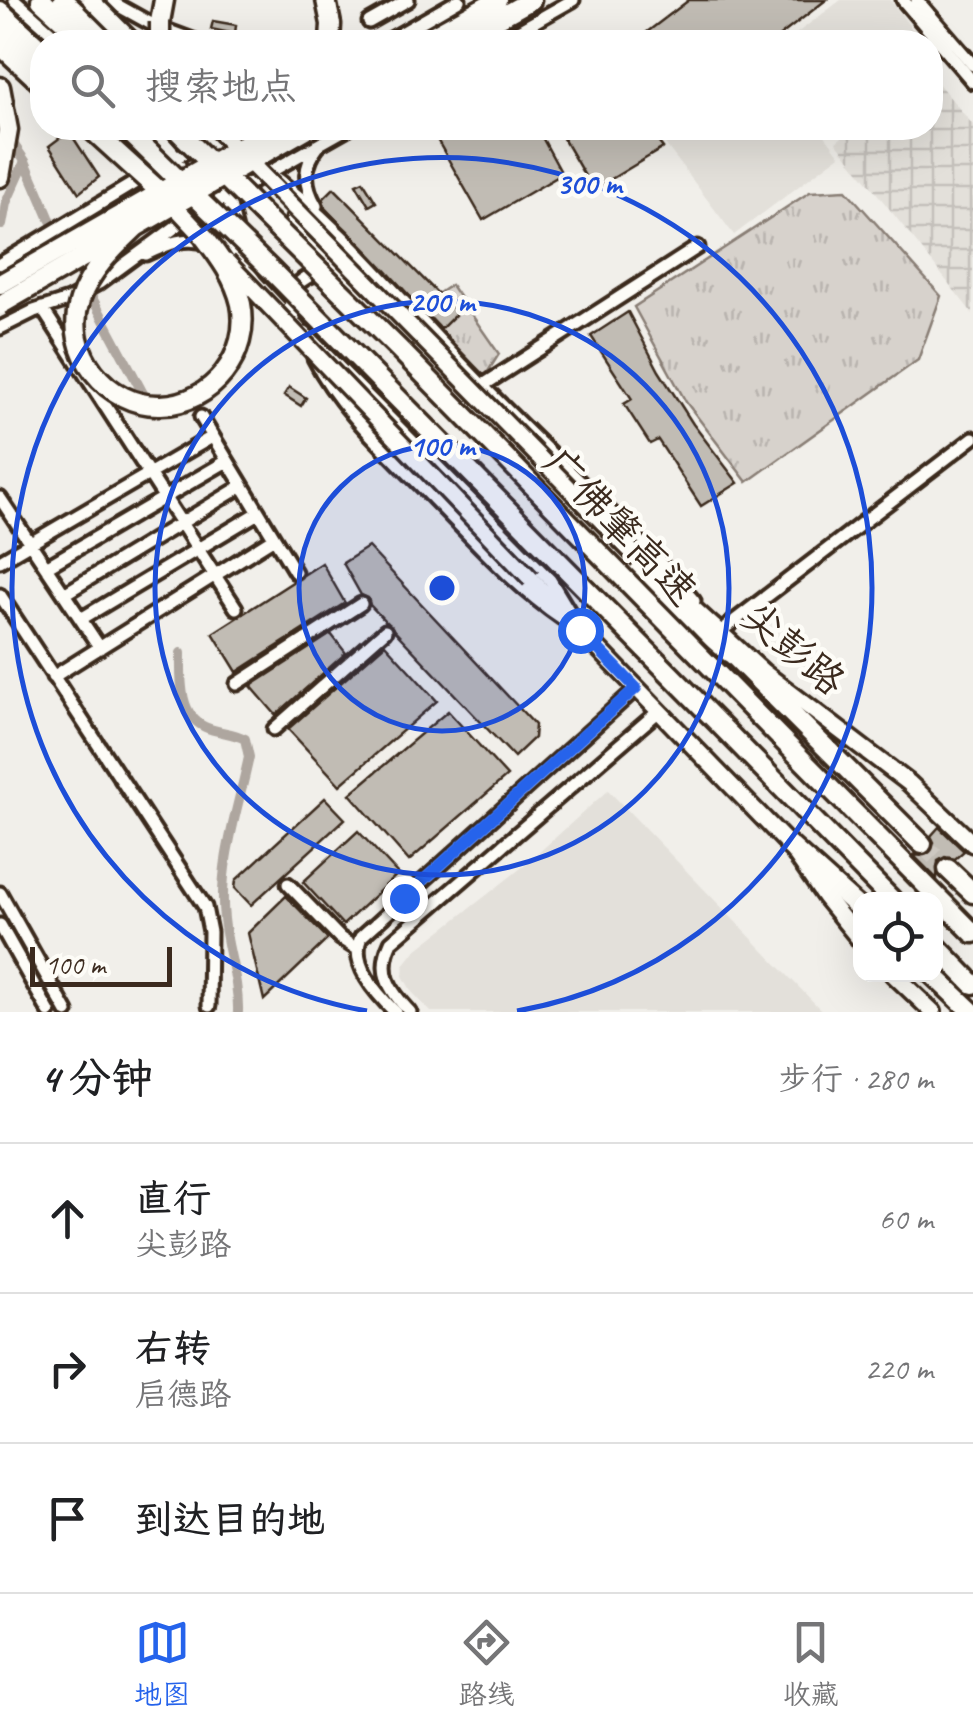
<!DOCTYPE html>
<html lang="zh">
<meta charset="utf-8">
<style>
:root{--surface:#fff;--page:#f2f2f2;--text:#202124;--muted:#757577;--line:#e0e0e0;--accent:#2563eb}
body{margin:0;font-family:Caveat,"LXGW WenKai TC",sans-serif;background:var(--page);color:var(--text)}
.controls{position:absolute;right:30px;bottom:30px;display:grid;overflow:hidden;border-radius:20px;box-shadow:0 10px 40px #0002}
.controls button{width:90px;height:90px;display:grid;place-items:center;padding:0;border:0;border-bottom:2px solid var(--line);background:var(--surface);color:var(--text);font:50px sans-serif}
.scale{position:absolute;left:30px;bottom:25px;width:142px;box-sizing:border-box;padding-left:10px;border:5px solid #3b2a1e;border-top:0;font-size:28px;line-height:35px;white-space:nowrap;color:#3b2a1e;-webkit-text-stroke:8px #fdfcf7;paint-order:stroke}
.stop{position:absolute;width:30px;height:30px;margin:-22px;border:8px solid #2563eb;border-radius:50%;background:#fff}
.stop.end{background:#2563eb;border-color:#fff;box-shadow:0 2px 10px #0008}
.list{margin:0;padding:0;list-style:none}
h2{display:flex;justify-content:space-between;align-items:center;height:130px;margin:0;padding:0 40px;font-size:42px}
h2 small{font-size:32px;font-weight:400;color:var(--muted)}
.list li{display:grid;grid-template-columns:65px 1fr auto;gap:30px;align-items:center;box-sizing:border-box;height:150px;padding:0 40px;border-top:2px solid var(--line)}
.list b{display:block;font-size:38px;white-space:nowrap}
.list p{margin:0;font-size:32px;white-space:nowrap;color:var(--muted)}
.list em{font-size:32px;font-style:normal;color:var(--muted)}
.icon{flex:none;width:55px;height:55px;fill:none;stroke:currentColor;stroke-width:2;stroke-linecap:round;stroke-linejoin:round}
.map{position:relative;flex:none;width:973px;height:1012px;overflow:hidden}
.search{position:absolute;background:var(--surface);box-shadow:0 10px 40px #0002;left:30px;right:30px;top:30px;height:110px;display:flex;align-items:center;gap:25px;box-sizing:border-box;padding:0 35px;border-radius:40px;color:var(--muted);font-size:38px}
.sheet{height:580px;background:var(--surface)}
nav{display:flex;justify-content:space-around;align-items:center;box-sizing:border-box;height:140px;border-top:2px solid var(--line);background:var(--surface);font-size:28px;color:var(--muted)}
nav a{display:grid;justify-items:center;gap:5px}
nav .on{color:var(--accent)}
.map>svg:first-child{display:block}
.built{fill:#e3e0da}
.industrial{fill:url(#industrial-grid)}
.grass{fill:url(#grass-tufts);stroke:#897e75;stroke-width:2.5}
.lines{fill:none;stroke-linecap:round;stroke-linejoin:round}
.canal{stroke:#aea69f;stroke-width:10}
.building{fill:#c1bcb4;stroke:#3b2a1e;stroke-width:2.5}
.highway-tunnel{stroke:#cdc8c1;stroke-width:18;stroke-dasharray:18 9;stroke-linecap:butt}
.minor-casing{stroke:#3b2a1e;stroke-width:19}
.major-casing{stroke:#3b2a1e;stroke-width:22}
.highway-casing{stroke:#3b2a1e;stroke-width:25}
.minor{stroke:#fdfcf7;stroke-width:11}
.major{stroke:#fdfcf7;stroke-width:15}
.highway{stroke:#fdfcf7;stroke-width:18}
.major-bridge-casing{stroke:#3b2a1e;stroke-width:22;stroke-linecap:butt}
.highway-bridge-casing{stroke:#3b2a1e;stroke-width:25;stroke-linecap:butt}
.major-bridge{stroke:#fdfcf7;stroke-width:15}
.highway-bridge{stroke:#fdfcf7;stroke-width:18}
.route{stroke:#2563eb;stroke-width:12}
.ring{fill:none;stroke:#1d4ed8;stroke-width:5}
.labels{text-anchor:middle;stroke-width:9;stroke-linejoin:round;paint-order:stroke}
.street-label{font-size:40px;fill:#3b2a1e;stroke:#fdfcf7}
.centre{fill:#1d4ed8;stroke:#fdfcf7;stroke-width:5}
.ring-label{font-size:30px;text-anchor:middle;font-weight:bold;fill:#1d4ed8;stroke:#fdfcf7;stroke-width:9;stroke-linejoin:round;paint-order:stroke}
</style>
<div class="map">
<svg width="973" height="1012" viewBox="0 0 973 1012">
<defs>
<pattern id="industrial-grid" width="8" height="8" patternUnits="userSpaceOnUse" patternTransform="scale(2.5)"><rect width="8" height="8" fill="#e3e0da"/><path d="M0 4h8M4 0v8" fill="none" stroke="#c4c0bb"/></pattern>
<pattern id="grass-tufts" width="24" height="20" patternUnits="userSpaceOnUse" patternTransform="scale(2.5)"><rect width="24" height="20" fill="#d7d2cc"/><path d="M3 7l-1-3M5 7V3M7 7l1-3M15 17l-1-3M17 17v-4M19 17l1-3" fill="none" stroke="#b9b4af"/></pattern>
</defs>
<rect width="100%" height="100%" fill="#f1efea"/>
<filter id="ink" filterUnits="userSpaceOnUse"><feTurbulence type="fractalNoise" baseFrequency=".01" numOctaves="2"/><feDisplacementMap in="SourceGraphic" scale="20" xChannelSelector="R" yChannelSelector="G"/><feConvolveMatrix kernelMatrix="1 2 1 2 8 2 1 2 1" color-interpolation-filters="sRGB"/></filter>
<g filter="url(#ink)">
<!-- built -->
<path class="built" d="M841,0H890L922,42H785Z
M672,128H829L823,133L840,155L734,235L660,137Z
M608,790L823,1012H431L412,992L403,976L404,965L415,951L525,865Z"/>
<!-- industrial -->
<path class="industrial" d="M931,75L973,125V314L836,142L853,128H930Z"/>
<!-- grass -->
<path class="grass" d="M846,190L941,296L918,360L747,482L686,402L634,307L810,192Z
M451,285L499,354L484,378L418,307Z"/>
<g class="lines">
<!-- canal -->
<path class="canal" d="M7,135L25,161L49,217L154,414
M2,225L6,203L25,161
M181,653C181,677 178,715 205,727C218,733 232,732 245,739L249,757C238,809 218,865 224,919C227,950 239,980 238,1012"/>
</g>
<!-- building -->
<path class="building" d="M689,0H826L772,42H634Z
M213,21L236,25L235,34L211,29Z
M449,128H537L562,174L483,220L435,136Z
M557,128H660L652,134L663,148L593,190Z
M69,131L99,177L79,193L49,146Z
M363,181L376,202L369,206L356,184Z
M334,188L457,313L441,329L325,208L323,199Z
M628,312L659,371L693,424L738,483L701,506L658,440L650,444L624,404L632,399L591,336Z
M289,387L306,398L301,406L284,395Z
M368,547L535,725L534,738L514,757L370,605L368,598L361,595L343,563Z
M322,563L345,603L237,672L213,633Z
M331,634L346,653L276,715L251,686Z
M385,644L437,701L340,785L288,729Z
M448,711L507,776L409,861L350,794Z
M325,798L345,819L251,905L235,888L236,880Z
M939,827L964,851L955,859L945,857L938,861L937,879L913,855L924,856L931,852L934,842L931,836Z
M358,831L398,874L343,925L303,882Z
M286,896L328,939L264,1000L248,933Z"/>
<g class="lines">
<!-- highway-tunnel -->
<path class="highway-tunnel" d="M922,844L948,869"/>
<defs>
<path id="minor" d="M15,0L62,42
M108,0L155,26L198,42
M903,0L973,82
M917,0L973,65
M369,22L408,0
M386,42L459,0
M499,42L573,0
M151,128L173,153L187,182
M191,128L217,141
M262,168C343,226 405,307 474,377C547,453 626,521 694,601
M226,190L236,230
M316,206C303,184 303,166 319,145
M213,223L255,281L299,328
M146,254C167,244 186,235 209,244
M0,264L197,145
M42,308L236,608
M294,319C284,295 298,275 323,273
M0,328L34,311L68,300L99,283L185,220L348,128
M305,333L550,580L570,613
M314,358C341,412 392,455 433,498C475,540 513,585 562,618
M482,386L698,247
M201,417L295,572
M0,498L100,648
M0,561L212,437
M46,567L227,461
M64,594L242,486
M0,595L205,907L210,932L209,1006
M81,619L258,513
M715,626L720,632L973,438
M53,677L274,538
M237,684L361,604
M274,729L385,631
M288,884L340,938L357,949
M0,893L67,1012
M0,925L49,1012
M395,1012C377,994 349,964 361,937L637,688
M410,1012C389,990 377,972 391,942L659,711"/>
<path id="major" d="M0,31L42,70
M639,559L763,672L909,783L973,844
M531,579L789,845L825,897L860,940
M893,974L933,1012"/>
<path id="highway" d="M41,0L87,42
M63,0L108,42
M326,0L331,24L330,42
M0,11L42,50
M160,22L164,0
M421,42L497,0
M456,42L531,0
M0,45L42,84
M0,87L8,130L0,177
M210,138L238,162
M296,219L661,595L730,653
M724,646L922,844
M754,711L973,933
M730,735L891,899
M789,845L860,909
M948,869L973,893
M936,946L973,984
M932,974L972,1012"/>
</defs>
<!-- minor casing -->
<use href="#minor" class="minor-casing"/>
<!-- major casing -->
<use href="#major" class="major-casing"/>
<!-- highway casing -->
<use href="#highway" class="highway-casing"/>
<!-- minor -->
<use href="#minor" class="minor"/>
<!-- major -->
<use href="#major" class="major"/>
<!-- highway -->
<use href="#highway" class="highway"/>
<defs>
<path id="major-bridge" d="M91,0L133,42
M216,128L639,559
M169,200L211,245
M227,262L531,579"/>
<path id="highway-bridge" d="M160,42V22
M90,128L167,198
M125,128L271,270L730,735
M175,128L399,349L754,711
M136,227C114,248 90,270 80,300C63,351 107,407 161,405C212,404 251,354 241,304C235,278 220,258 204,237
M0,284L273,128
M0,305L308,128"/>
</defs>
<!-- major-bridge casing -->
<use href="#major-bridge" class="major-bridge-casing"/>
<!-- highway-bridge casing -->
<use href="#highway-bridge" class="highway-bridge-casing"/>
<!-- major-bridge -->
<use href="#major-bridge" class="major-bridge"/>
<!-- highway-bridge -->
<use href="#highway-bridge" class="highway-bridge"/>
</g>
</g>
<g class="lines" filter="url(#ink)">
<!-- route -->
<path class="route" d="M404,898L636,688L580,630"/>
</g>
<!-- distance rings -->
<circle cx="442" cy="588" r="143" fill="#1d4ed8" fill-opacity=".12"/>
<g class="ring">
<circle cx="442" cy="588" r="143"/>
<circle cx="442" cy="588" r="287"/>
<path d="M367 1011A430 430 0 1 1 517 1011"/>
</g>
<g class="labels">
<!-- street labels -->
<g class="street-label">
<text transform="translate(621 526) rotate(46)" y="14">广佛肇高速</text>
<text transform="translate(794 648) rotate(40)" y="14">尖彭路</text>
</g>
</g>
<circle cx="442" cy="588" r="15" class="centre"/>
<g class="ring-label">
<text x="589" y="194">300 m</text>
<text x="442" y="312">200 m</text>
<text x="442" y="456">100 m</text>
</g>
</svg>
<div class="controls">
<button><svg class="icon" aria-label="locate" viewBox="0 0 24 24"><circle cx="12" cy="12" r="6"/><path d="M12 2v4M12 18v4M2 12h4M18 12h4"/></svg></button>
</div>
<div class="scale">100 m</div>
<div class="stop" style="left:580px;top:630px"></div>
<div class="stop end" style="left:404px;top:898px"></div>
<div class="search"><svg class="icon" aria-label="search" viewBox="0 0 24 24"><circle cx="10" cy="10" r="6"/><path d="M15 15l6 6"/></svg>搜索地点</div>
</div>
<section class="sheet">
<h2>4 分钟<small>步行 · 280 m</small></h2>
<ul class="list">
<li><svg class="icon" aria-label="ahead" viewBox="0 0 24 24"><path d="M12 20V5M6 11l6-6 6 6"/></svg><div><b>直行</b><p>尖彭路</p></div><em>60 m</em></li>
<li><svg class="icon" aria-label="right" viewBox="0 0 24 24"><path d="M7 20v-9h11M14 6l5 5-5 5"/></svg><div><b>右转</b><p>启德路</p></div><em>220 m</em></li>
<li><svg class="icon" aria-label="arrive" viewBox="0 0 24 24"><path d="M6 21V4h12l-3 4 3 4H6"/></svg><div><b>到达目的地</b></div></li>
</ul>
</section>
<nav>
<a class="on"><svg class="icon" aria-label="map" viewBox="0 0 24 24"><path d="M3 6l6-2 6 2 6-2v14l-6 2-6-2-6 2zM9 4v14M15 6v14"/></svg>地图</a>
<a><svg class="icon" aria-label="directions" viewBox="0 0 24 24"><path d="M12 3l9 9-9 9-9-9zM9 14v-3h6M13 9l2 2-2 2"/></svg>路线</a>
<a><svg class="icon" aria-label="saved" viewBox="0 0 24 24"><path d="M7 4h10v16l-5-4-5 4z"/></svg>收藏</a>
</nav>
